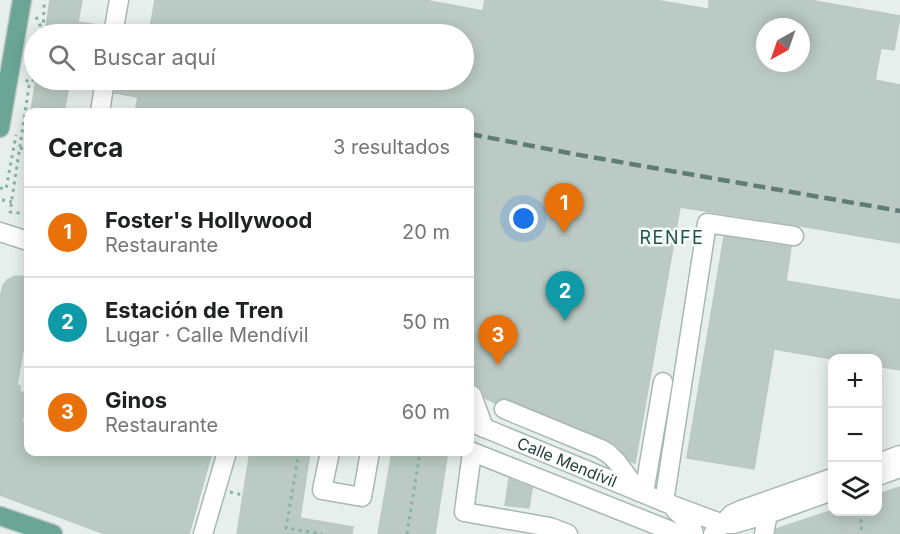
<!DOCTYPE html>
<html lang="es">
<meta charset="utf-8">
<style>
:root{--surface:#fff;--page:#f6f6f6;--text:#202124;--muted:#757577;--line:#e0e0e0;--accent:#7f4e3f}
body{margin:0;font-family:Inter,sans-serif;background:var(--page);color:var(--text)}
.controls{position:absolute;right:18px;bottom:18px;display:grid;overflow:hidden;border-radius:12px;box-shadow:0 3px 15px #0003}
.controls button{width:54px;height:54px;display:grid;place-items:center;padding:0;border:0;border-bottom:2px solid var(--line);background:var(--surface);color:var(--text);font:30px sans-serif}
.compass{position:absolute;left:756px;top:18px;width:54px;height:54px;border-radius:50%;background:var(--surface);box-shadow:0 3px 15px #0003;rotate:220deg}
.you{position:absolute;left:524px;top:219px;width:21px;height:21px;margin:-15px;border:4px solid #fff;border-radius:50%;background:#1a73e8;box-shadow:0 0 0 9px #1a73e833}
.badge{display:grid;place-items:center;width:39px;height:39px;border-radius:50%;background:var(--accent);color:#fff;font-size:20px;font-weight:700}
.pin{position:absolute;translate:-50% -50px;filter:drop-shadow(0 2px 3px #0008)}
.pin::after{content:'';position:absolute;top:32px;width:21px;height:18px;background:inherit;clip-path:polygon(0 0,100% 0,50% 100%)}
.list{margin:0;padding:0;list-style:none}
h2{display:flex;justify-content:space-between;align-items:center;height:78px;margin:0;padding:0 24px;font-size:26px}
h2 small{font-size:20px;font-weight:400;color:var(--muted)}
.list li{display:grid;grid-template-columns:39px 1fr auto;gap:18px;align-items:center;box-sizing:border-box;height:90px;padding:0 24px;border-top:2px solid var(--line)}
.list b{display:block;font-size:22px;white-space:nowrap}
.list p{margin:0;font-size:20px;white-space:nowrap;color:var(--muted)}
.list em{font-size:20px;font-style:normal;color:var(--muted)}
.icon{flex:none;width:33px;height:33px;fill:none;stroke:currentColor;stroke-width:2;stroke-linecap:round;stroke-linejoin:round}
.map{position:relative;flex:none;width:900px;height:534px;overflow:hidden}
.search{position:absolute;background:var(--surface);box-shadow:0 3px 15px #0003;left:24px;top:24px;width:450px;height:66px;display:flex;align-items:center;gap:15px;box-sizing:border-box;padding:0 21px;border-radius:33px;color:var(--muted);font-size:22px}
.panel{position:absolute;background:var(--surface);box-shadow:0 3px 15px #0003;left:24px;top:108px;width:450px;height:348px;border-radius:12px}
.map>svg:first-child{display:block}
.building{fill:#bbcac4;stroke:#b8c9c2;stroke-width:1.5;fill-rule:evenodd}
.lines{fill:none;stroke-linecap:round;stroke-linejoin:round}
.minor-casing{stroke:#a8b8b2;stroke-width:21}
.major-casing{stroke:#c2cac8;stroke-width:21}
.path{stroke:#86b3a5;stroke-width:3;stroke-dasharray:3 4.5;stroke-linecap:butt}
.minor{stroke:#fff;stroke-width:18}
.major{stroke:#6aa596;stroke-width:18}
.rail{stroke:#5f7d75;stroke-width:4.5;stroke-dasharray:12 6;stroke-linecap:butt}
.labels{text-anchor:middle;stroke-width:5;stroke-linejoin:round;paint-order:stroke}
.street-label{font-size:16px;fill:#24423a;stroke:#f7fbf9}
.neighbourhood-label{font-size:18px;letter-spacing:1.5px;fill:#1f5548;stroke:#f7fbf9}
</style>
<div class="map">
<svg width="900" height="534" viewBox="0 0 900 534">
<rect width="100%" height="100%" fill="#e6efeb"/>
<!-- building -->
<path class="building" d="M50,0H82L78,22L103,26L102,34H45Z
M155,0H424L483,11L485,0H655L707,9L709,8V0H809L900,16L894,50L881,48L875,80L900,85V243L795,225L680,207L635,463L630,461L617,446L605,439L508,399L502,398L495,403L485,398L483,391L478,385L470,383V112H135L138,97L114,93L116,80H464V34H149ZM765,27H801V63H765Z
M36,80H70L64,112H31Z
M75,80H94L92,89L74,86Z
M724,237L791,247L786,281L900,300V370L878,366V358L832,359L774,349L754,469L687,458Z
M19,276L28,277V340L27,351L23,350L17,385L20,386V392L28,393L22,422L28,424V452H212L189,534H105L0,495V298L3,285L7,280L13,277Z
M250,452H310L300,518L353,527L352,534H237Z
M392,452H441L440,456L447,457L435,534H378Z
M509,479L532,488L529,508L505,505Z
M900,487V534H775L776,529L827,512H878V494Z"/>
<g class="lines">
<defs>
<g id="minor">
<path d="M113,34L119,0"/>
<path d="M100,112L105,80"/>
<path d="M0,232L28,241"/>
<path d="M470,394L472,395L484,428"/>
<path d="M504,409L601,449L609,454L617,462L639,492"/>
<path id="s1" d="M470,422L664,502L723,524H733L768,514L832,491"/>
<path d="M470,451L679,534"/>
<path d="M330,452L322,490L362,497L370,452"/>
<path d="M472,452L464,512L550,527L568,534"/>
<path d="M878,463L900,455"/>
<path d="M878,476L900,468"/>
<path d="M644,493L663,382"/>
<path d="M664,502L707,223L794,236"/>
<path d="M675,510L691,524L694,534"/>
<path d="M203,534L227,452"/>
<path d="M713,534L732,514L741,510L832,478"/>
<path d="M764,534L768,514"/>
</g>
<path id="major" d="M0,128L22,0
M0,516L53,534"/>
</defs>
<!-- minor casing -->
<use href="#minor" class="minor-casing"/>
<!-- major casing -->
<use href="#major" class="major-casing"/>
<!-- path -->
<path class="path" d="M36,17L42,29L41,34
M43,30C44,20 43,11 45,0
M26,82L33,73L34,66
M20,148L28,150
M0,188L6,189L16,135
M2,200L12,202
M27,214L10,212L29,86L34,79
M299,452L286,528L322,534
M230,492L243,495
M860,512L862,534
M407,534L420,452"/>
<!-- minor -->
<use href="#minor" class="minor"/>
<!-- major -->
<use href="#major" class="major"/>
<!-- rail -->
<path class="rail" d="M470,134L574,154L900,211"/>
</g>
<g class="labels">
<!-- street labels -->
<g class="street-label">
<text dy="6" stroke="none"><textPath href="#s1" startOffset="105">Calle Mendívil</textPath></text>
</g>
<!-- neighbourhood labels -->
<g class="neighbourhood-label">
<text x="672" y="244">RENFE</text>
</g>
</g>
</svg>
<div class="controls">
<button>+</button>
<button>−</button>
<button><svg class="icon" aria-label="layers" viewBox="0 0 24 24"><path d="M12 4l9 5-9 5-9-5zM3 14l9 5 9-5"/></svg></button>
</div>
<svg class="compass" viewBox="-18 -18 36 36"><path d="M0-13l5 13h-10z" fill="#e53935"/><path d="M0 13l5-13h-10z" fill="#757577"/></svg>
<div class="you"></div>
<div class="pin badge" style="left:564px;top:233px;background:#e8710a">1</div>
<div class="pin badge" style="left:565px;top:321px;background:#0f9aa8">2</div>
<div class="pin badge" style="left:498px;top:365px;background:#e8710a">3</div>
<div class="search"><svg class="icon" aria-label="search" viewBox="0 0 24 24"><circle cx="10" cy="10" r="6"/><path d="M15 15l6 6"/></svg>Buscar aquí</div>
<section class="panel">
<h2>Cerca<small>3 resultados</small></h2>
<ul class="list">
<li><span class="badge" style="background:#e8710a">1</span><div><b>Foster's Hollywood</b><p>Restaurante</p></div><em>20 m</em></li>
<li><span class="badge" style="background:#0f9aa8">2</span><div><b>Estación de Tren</b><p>Lugar · Calle Mendívil</p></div><em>50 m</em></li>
<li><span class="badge" style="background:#e8710a">3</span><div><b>Ginos</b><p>Restaurante</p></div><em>60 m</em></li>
</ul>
</section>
</div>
